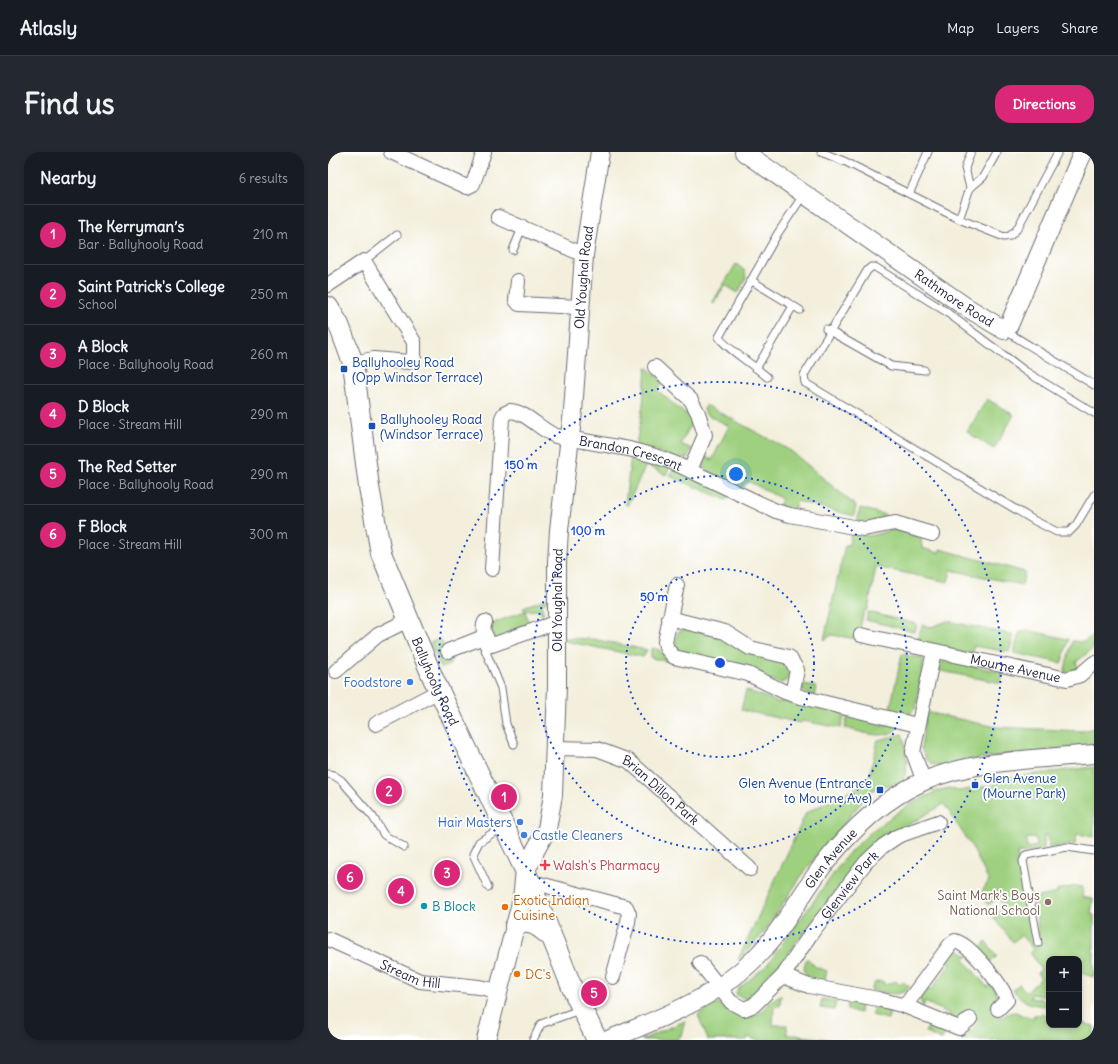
<!DOCTYPE html>
<meta charset="utf-8">
<style>
:root{--surface:#171b24;--page:#242831;--text:#f1f3f6;--muted:#9ea1a6;--line:#363941;--accent:#db2777}
body{margin:0;font-family:Delius,sans-serif;background:var(--page);color:var(--text)}
.controls{position:absolute;right:12px;bottom:12px;display:grid;overflow:hidden;border-radius:8px;box-shadow:0 2px 6px #0003}
.controls button{width:36px;height:36px;display:grid;place-items:center;padding:0;border:0;border-bottom:1px solid var(--line);background:var(--surface);color:var(--text);font:20px sans-serif}
.you{position:absolute;left:408px;top:322px;width:14px;height:14px;margin:-10px;border:3px solid #fff;border-radius:50%;background:#1a73e8;box-shadow:0 0 0 6px #1a73e833}
.badge{display:grid;place-items:center;width:26px;height:26px;border-radius:50%;background:var(--accent);color:#fff;font-size:13px;font-weight:700}
.pin{position:absolute;translate:-50% -50%;border:2px solid #fff;box-shadow:0 1px 4px #0006}
.list{margin:0;padding:0;list-style:none}
h2{display:flex;justify-content:space-between;align-items:center;height:52px;margin:0;padding:0 16px;font-size:17px}
h2 small{font-size:13px;font-weight:400;color:var(--muted)}
.list li{display:grid;grid-template-columns:26px 1fr auto;gap:12px;align-items:center;box-sizing:border-box;height:60px;padding:0 16px;border-top:1px solid var(--line)}
.list b{display:block;font-size:15px;white-space:nowrap}
.list p{margin:0;font-size:13px;white-space:nowrap;color:var(--muted)}
.list em{font-size:13px;font-style:normal;color:var(--muted)}
.map{position:relative;flex:none;width:766px;height:888px;overflow:hidden;border-radius:16px}
header{display:flex;align-items:center;gap:24px;box-sizing:border-box;height:56px;padding:0 20px;background:var(--surface);border-bottom:1px solid var(--line)}
header strong{font-size:19px}
nav{display:flex;gap:22px;margin-inline-start:auto;font-size:14px}
.intro{display:flex;align-items:center;justify-content:space-between;box-sizing:border-box;height:96px;padding:0 24px}
h1{margin:0;font-size:28px}
.button{padding:10px 18px;border-radius:16px;background:var(--accent);color:#fff;font-size:14px;font-weight:700}
main{display:flex;gap:24px;padding:0 24px}
aside{flex:1;background:var(--surface);border-radius:16px;box-shadow:0 2px 6px #0003}
.map>svg:first-child{display:block}
.green{fill:#9fd07f;stroke:#60795d;fill-rule:evenodd}
.forest{fill:#7fb26e;stroke:#506a54}
.lines{fill:none;stroke-linecap:round;stroke-linejoin:round}
.service-casing{stroke:#6b6a73;stroke-width:9}
.minor-casing{stroke:#6b6a73;stroke-width:16}
.tertiary-casing{stroke:#6b6a73;stroke-width:20}
.secondary-casing{stroke:#6b6a73;stroke-width:22}
.service{stroke:#fff;stroke-width:7}
.minor{stroke:#fff;stroke-width:14}
.tertiary{stroke:#fff;stroke-width:18}
.secondary{stroke:#fff;stroke-width:20}
.ring{fill:none;stroke:#1d4ed8;stroke-width:2;stroke-dasharray:2 4}
.transit-dot{fill:#1a4fb4;stroke:#fff;stroke-width:1.5}
.shop-dot{fill:#3f7fe0;stroke:#fff;stroke-width:1.5}
.health-dot{fill:#e0444e;stroke:#fff;stroke-width:1.5}
.education-dot{fill:#8d6e63;stroke:#fff;stroke-width:1.5}
.culture-dot{fill:#0f9aa8;stroke:#fff;stroke-width:1.5}
.food-dot{fill:#e8710a;stroke:#fff;stroke-width:1.5}
.labels{text-anchor:middle;stroke-width:3.5;stroke-linejoin:round;paint-order:stroke}
.street-label{font-size:13px;fill:#22223b;stroke:#fff}
.transit-label{font-size:13px;fill:#164399;stroke:#fff;text-anchor:start}
.shop-label{font-size:13px;fill:#366cbe;stroke:#fff;text-anchor:end}
.health-label{font-size:13px;fill:#be3a42;stroke:#fff;text-anchor:start}
.education-label{font-size:13px;fill:#785e54;stroke:#fff;text-anchor:end}
.food-label{font-size:13px;fill:#c56008;stroke:#fff;text-anchor:start}
.culture-label{font-size:13px;fill:#0d838f;stroke:#fff;text-anchor:start}
.centre{fill:#1d4ed8;stroke:#fff;stroke-width:2}
.ring-label{font-size:12px;text-anchor:middle;font-weight:bold;fill:#1d4ed8;stroke:#fff;stroke-width:3.5;stroke-linejoin:round;paint-order:stroke}
</style>
<header>
<strong>Atlasly</strong>
<nav><a>Map</a><a>Layers</a><a>Share</a></nav>
</header>
<div class="intro"><h1>Find us</h1><a class="button">Directions</a></div>
<main>
<aside>
<h2>Nearby<small>6 results</small></h2>
<ul class="list">
<li><span class="badge">1</span><div><b>The Kerryman’s</b><p>Bar · Ballyhooly Road</p></div><em>210 m</em></li>
<li><span class="badge">2</span><div><b>Saint Patrick's College</b><p>School</p></div><em>250 m</em></li>
<li><span class="badge">3</span><div><b>A Block</b><p>Place · Ballyhooly Road</p></div><em>260 m</em></li>
<li><span class="badge">4</span><div><b>D Block</b><p>Place · Stream Hill</p></div><em>290 m</em></li>
<li><span class="badge">5</span><div><b>The Red Setter</b><p>Place · Ballyhooly Road</p></div><em>290 m</em></li>
<li><span class="badge">6</span><div><b>F Block</b><p>Place · Stream Hill</p></div><em>300 m</em></li>
</ul>
</aside>
<div class="map">
<svg width="766" height="888" viewBox="0 0 766 888">
<rect width="100%" height="100%" fill="#fff"/>
<filter id="ink" filterUnits="userSpaceOnUse"><feTurbulence type="fractalNoise" baseFrequency=".025" numOctaves="2"/><feDisplacementMap in="SourceGraphic" scale="8" xChannelSelector="R" yChannelSelector="G"/><feConvolveMatrix kernelMatrix="1 2 1 2 8 2 1 2 1" color-interpolation-filters="sRGB"/></filter>
<filter id="wash" filterUnits="userSpaceOnUse"><feTurbulence type="fractalNoise" baseFrequency=".012" numOctaves="4" result="noise"/><feDisplacementMap in="SourceGraphic" scale="16" xChannelSelector="R" yChannelSelector="G"/><feGaussianBlur stdDeviation="0.9" result="paint"/><feColorMatrix in="noise" values="0 0 0 0 0 0 0 0 0 0 0 0 0 0 0 0 0 1.4 0 .05"/><feComposite in="paint" operator="in"/></filter>
<g filter="url(#wash)">
<rect width="100%" height="100%" fill="#f3efdc"/>
<!-- green -->
<path class="green" d="M408,112L416,118L418,125L410,141L397,133L386,152L384,151Z
M318,215L336,231L329,238L357,262L360,259L364,263V270L353,292L364,297L359,306L351,307L308,293L315,253Z
M659,247L686,263L666,297L639,280Z
M378,253L463,299L528,354L526,364L469,349L465,359L451,354L454,347L420,329L417,331L413,337C401,331 368,321 376,304L384,308L401,274L378,262L376,258Z
M303,303L342,315L338,323L318,313L299,354L297,352Z
M346,317L401,343L398,348L342,324Z
M532,356L558,363C550,371 539,371 529,370Z
M567,377L593,386L594,396L611,401L612,397L697,420L694,433L623,418L620,430L548,415L540,457L536,460L529,487L504,483L496,488L517,393H521L523,381L542,384Z
M220,446L219,449L214,452L215,462L207,458L197,459L203,476L167,489L160,473L197,459L195,455Z
M540,460L589,472L587,480L538,468Z
M619,469L686,483L681,500L646,494L644,503L589,490L594,473L603,475Z
M358,476L396,484L454,509L462,516C461,525 461,529 452,531L352,501L347,496V493L350,480Z
M698,478L740,487L734,511L686,501L691,481Z
M766,482V496L748,510L751,518L736,521L744,489L756,490Z
M112,486L123,512L113,516L102,491Z
M237,486L265,487L319,498L315,505L237,489Z
M323,496L332,498L338,507L347,511L323,506Z
M574,502L594,506L596,510L588,556L581,563L561,561Z
M619,509L675,520L673,531L608,518L611,511Z
M473,531L488,535L486,545L475,539Z
M418,538L450,550L468,549L517,561L513,576L475,569L472,571L413,558Z
M598,560L668,575L754,579L766,576V593L639,608L613,615L607,614L598,607L593,596Z
M520,562L570,574C563,591 530,579 517,576Z
M574,582C578,592 583,623 572,630C566,635 557,632 551,635C547,636 543,640 540,642L476,720L435,782L410,808L478,661L540,629L550,588Z
M766,615V685L749,682L747,692L721,696L720,683L716,684V697L689,702L700,761L708,792L712,793L706,746L729,741V738L747,734L755,735L754,745L765,747L763,762L766,763V825L752,821L751,823V807H721V843L713,844L703,842L702,846L714,847L717,850H721V854C703,853 697,852 685,838L691,832L699,840L713,826L709,821L713,818L702,800L705,797L693,783L685,790L665,765L677,755L670,746L660,753L652,742L661,729L644,695L616,652L561,684L476,780L450,816L424,844L419,847L410,844L408,841L409,838L439,813L519,703L545,678L579,654L609,639L621,636L631,639L666,633L674,626ZM707,685L709,694L699,696L698,687Z
M658,790L669,804L662,810L652,796Z
M627,796L640,804L636,808L659,835L663,831L670,844L663,854L673,866C693,852 688,867 706,865V863L721,862V873H751V870L766,874V888H633L651,870L639,857L628,868L620,867L622,862L597,850L595,855L591,845L597,835L602,839L623,811L618,807Z
M479,806L488,815L499,819L496,831C481,826 471,823 479,806Z
M549,829L556,830V833L568,829L572,833L575,830L582,835C571,846 557,841 543,838L546,831H549Z
M453,843L452,854H446L445,873H459V883H473L471,888H428L420,885L419,888H380L370,863C375,860 383,853 389,852C402,851 408,871 426,864C436,860 442,847 453,843Z
M494,847L508,849L506,858L492,856Z
M520,851L533,853L532,861L519,858Z
M546,854L562,859L560,867L544,863Z
M357,869L353,884H350V885L352,888H313Z
M602,872L618,881L613,888L597,880Z"/>
<!-- forest -->
<path class="forest" d="M473,883L474,884L504,888H471Z"/>
</g>
<g filter="url(#ink)">
<g class="lines">
<defs>
<path id="service" d="M493,0L518,10L631,67L676,85L682,84L689,77L730,0
M642,36L655,25L669,0
M581,42L600,0
M631,67L642,36L637,16L643,0
M185,98L194,76
M36,109L69,83
M424,129L472,158
M498,177L563,214L596,218
M676,178L766,233
M429,215L465,154
M439,225C430,216 395,194 391,185L450,81L476,42
M766,261L697,219L617,159L547,115H543L539,119L476,223L477,231L479,232L707,369L729,380H741L748,373L766,343
M153,488L173,536L178,572L186,592
M0,622L5,623L13,628L45,665L56,683L76,695
M160,735L145,702L151,690L174,675
M710,791L695,709L698,703L739,695L766,699
M205,888L213,872L254,857"/>
<g id="minor">
<path d="M63,0L139,35L145,32L156,0"/>
<path d="M170,65L256,103"/>
<path d="M190,129L188,148L191,152L252,155"/>
<path d="M0,133L36,109L86,190V204L81,210L46,207L25,211"/>
<path d="M327,215L363,248L370,261L377,283L362,318"/>
<path id="s1" d="M164,417L174,266L176,262L182,259C199,260 212,278 228,284L301,297L327,304L346,311L448,359L462,363L536,377L567,371L604,382"/>
<path d="M349,433L337,490L339,497L346,505L420,522L457,540L473,545L589,573"/>
<path d="M341,466L397,480L422,496L461,505L469,518L464,542"/>
<path d="M157,470C153,477 158,489 164,493L229,470"/>
<path id="s2" d="M533,483L739,527L752,523L766,511"/>
<path d="M120,499L158,484"/>
<path d="M8,519L50,483L80,468"/>
<path d="M48,572L111,539"/>
<path id="s3" d="M228,596L269,597L301,609L422,717"/>
<path d="M596,630L585,600L606,499"/>
<path d="M203,735L212,732L298,755L301,762L300,770L285,825"/>
<path id="s4" d="M0,787L92,829L151,835L169,839"/>
<path d="M372,811L403,850L416,857L426,853L455,824L481,834L550,847L577,854L631,876L642,867"/>
<path id="s5" d="M455,824L482,783L538,710L555,694L570,684L610,670"/>
<path d="M577,854L622,793L627,789C643,793 674,833 679,848L670,857"/>
</g>
<g id="tertiary">
<path id="s6" d="M416,0L635,153L676,178L681,173L755,0"/>
<path d="M186,774C204,768 209,775 223,786"/>
<path id="s7" d="M158,888L194,747L197,718L205,706L207,699L219,677L225,643L229,534V410L231,378L245,259L256,103L272,0"/>
<path id="s8" d="M280,888C333,866 391,845 431,802C455,777 472,744 493,716C520,681 555,647 596,629C646,608 712,607 766,602"/>
</g>
<g id="secondary">
<path id="s9" d="M0,155L11,173L25,211L41,335L53,401L105,526L197,718L245,838L269,888"/>
</g>
</defs>
<!-- service casing -->
<use href="#service" class="service-casing"/>
<!-- minor casing -->
<use href="#minor" class="minor-casing"/>
<!-- tertiary casing -->
<use href="#tertiary" class="tertiary-casing"/>
<!-- secondary casing -->
<use href="#secondary" class="secondary-casing"/>
<!-- service -->
<use href="#service" class="service"/>
<!-- minor -->
<use href="#minor" class="minor"/>
<!-- tertiary -->
<use href="#tertiary" class="tertiary"/>
<!-- secondary -->
<use href="#secondary" class="secondary"/>
</g>
</g>
<!-- distance rings -->
<g class="ring">
<circle cx="392" cy="511" r="94"/>
<circle cx="392" cy="511" r="187"/>
<circle cx="392" cy="511" r="281"/>
</g>
<!-- markers -->
<g class="transit-dot">
<rect x="12" y="213" width="8" height="8" rx="2"/>
<rect x="40" y="270" width="8" height="8" rx="2"/>
<rect x="643" y="629" width="8" height="8" rx="2"/>
<rect x="548" y="634" width="8" height="8" rx="2"/>
</g>
<g class="shop-dot">
<circle cx="82" cy="530" r="4"/>
<circle cx="192" cy="670" r="4"/>
<circle cx="196" cy="683" r="4"/>
</g>
<path class="health-dot" d="M215 707h4v4h4v4h-4v4h-4v-4h-4v-4h4z"/>
<circle class="education-dot" cx="720" cy="750" r="4"/>
<circle class="culture-dot" cx="96" cy="754" r="4"/>
<g class="food-dot">
<circle cx="177" cy="755" r="4"/>
<circle cx="189" cy="822" r="4"/>
</g>
<g class="labels">
<!-- street labels -->
<g class="street-label">
<text dy="5" stroke="none"><textPath href="#s7" startOffset="775">Old Youghal Road</textPath></text>
<text dy="5" stroke="none"><textPath href="#s6" startOffset="256">Rathmore Road</textPath></text>
<text dy="5" stroke="none"><textPath href="#s1" startOffset="292">Brandon Crescent</textPath></text>
<text dy="5" stroke="none"><textPath href="#s7" startOffset="451">Old Youghal Road</textPath></text>
<text dy="5" stroke="none"><textPath href="#s2" startOffset="158">Mourne Avenue</textPath></text>
<text dy="5" stroke="none"><textPath href="#s9" startOffset="393">Ballyhooly Road</textPath></text>
<text dy="5" stroke="none"><textPath href="#s3" startOffset="118">Brian Dillon Park</textPath></text>
<text dy="5" stroke="none"><textPath href="#s8" startOffset="295">Glen Avenue</textPath></text>
<text dy="5" stroke="none"><textPath href="#s5" startOffset="113">Glenview Park</textPath></text>
<text dy="5" stroke="none"><textPath href="#s4" startOffset="90">Stream Hill</textPath></text>
</g>
<!-- transit labels -->
<g class="transit-label">
<text x="24" y="215">Ballyhooley Road<tspan x="24" dy="15">(Opp Windsor Terrace)</tspan></text>
<text x="52" y="272">Ballyhooley Road<tspan x="52" dy="15">(Windsor Terrace)</tspan></text>
<text x="655" y="631">Glen Avenue<tspan x="655" dy="15">(Mourne Park)</tspan></text>
<text x="544" y="636" text-anchor="end">Glen Avenue (Entrance<tspan x="544" dy="15">to Mourne Ave)</tspan></text>
</g>
<!-- shop labels -->
<g class="shop-label">
<text x="74" y="535">Foodstore</text>
<text x="184" y="675">Hair Masters</text>
<text x="204" y="688" text-anchor="start">Castle Cleaners</text>
</g>
<!-- health labels -->
<g class="health-label">
<text x="225" y="718">Walsh's Pharmacy</text>
</g>
<!-- education labels -->
<g class="education-label">
<text x="712" y="748">Saint Mark's Boys<tspan x="712" dy="15">National School</tspan></text>
</g>
<!-- food labels -->
<g class="food-label">
<text x="185" y="753">Exotic Indian<tspan x="185" dy="15">Cuisine</tspan></text>
<text x="197" y="827">DC's</text>
</g>
<!-- culture labels -->
<g class="culture-label">
<text x="104" y="759">B Block</text>
</g>
</g>
<circle cx="392" cy="511" r="6" class="centre"/>
<g class="ring-label">
<text x="193" y="317">150 m</text>
<text x="260" y="383">100 m</text>
<text x="326" y="449">50 m</text>
</g>
</svg>
<div class="controls">
<button>+</button>
<button>−</button>
</div>
<div class="you"></div>
<div class="pin badge" style="left:176px;top:645px">1</div>
<div class="pin badge" style="left:61px;top:639px">2</div>
<div class="pin badge" style="left:119px;top:721px">3</div>
<div class="pin badge" style="left:73px;top:739px">4</div>
<div class="pin badge" style="left:266px;top:841px">5</div>
<div class="pin badge" style="left:22px;top:725px">6</div>
</div>
</main>
